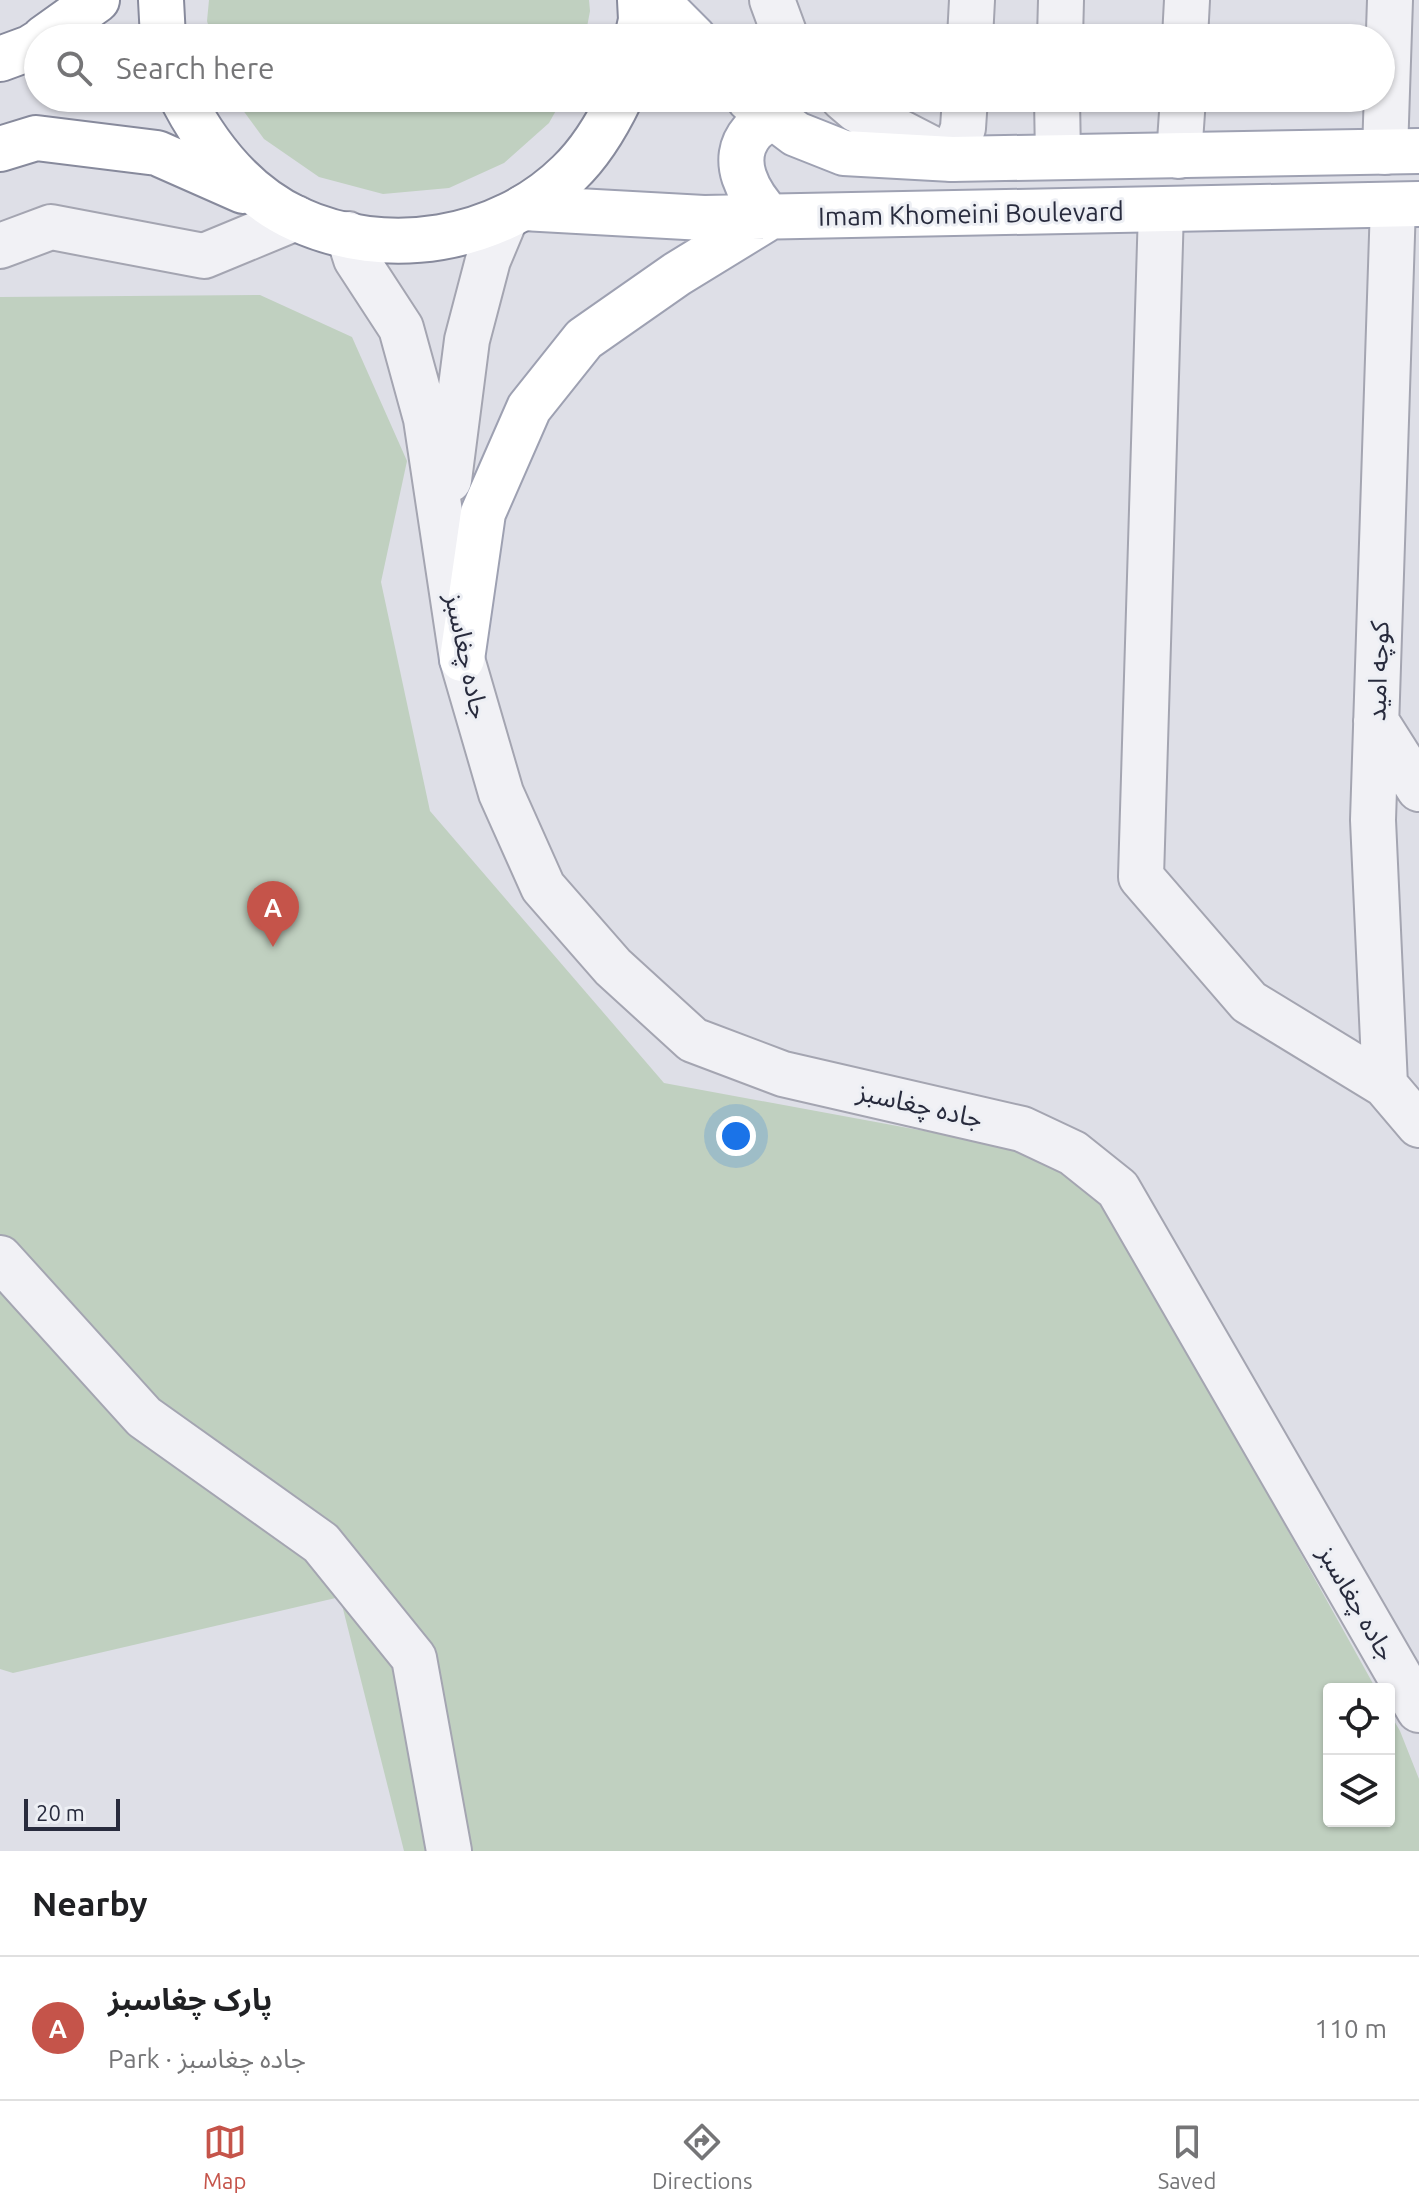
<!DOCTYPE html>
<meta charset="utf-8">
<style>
:root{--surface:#fff;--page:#f2f2f2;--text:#202124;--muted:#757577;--line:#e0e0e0;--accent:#c5544a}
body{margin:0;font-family:Ubuntu,"Noto Sans Arabic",sans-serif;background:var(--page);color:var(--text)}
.controls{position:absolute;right:24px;bottom:24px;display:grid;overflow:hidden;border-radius:8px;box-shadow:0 2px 6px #0004}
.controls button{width:72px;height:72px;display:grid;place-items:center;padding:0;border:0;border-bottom:2px solid var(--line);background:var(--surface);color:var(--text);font:40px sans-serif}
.scale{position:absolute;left:24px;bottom:20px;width:96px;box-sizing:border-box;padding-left:8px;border:4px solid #282b3d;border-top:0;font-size:22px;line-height:28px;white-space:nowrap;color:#282b3d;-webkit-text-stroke:6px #edeff4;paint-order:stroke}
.you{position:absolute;left:736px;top:1136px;width:28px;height:28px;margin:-20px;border:6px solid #fff;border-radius:50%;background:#1a73e8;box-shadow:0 0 0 12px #1a73e833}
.badge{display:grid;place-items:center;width:52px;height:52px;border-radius:50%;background:var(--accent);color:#fff;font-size:26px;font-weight:700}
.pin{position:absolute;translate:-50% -66px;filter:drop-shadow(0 2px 4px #0008)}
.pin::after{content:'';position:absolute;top:42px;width:28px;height:24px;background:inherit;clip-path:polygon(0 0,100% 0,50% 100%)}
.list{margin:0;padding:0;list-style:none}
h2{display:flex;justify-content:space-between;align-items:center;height:104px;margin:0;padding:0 32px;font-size:34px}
h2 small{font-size:26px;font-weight:400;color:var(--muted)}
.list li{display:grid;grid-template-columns:52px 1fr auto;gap:24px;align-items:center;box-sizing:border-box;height:144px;padding:0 32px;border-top:2px solid var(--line)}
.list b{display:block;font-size:30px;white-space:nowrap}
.list p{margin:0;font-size:26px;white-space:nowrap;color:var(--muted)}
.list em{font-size:26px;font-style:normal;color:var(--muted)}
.icon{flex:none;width:44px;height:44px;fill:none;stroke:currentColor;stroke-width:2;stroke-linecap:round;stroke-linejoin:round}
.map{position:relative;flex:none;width:1419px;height:1851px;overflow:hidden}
.search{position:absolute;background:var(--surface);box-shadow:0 2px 6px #0004;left:24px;right:24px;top:24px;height:88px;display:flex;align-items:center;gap:20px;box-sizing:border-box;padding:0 28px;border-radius:44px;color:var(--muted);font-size:30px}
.sheet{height:248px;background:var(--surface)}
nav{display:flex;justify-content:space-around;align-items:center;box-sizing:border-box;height:112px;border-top:2px solid var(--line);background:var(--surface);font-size:22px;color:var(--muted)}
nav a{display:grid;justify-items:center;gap:4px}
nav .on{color:var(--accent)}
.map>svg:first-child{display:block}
.green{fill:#c0d0c0}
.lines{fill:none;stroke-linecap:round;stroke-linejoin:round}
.minor-casing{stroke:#a4a5b1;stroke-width:48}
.major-casing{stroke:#9ea1b2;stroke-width:48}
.highway-casing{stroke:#878a9c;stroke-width:48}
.minor{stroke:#f1f1f5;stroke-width:44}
.major{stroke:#fff;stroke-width:44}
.highway{stroke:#fff;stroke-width:44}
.labels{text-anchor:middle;stroke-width:6;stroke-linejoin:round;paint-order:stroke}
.street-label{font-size:26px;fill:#282b3d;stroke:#edeff4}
</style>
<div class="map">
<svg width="1419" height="1851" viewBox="0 0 1419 1851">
<rect width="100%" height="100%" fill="#dedfe7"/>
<!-- green -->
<path class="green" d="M209,0H589L590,11L585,38H212L207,21Z
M234,98H563L549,123L504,163L449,188L383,194L319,177L264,139Z
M260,295L352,337L407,461L381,582L430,811L664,1083L1082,1160L1376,1689H1329V1821H1389V1712L1400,1731L1419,1779V1851H404L340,1597L13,1673L0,1669V297Z"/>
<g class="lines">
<defs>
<path id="minor" d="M772,0L786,38
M970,38L972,0
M1060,38L1061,0
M1185,38L1187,0
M843,98L857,110L952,159L963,128L965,98
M1057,98L1058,157
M1385,152L1390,0
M1179,156L1183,98
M1393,205L1373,820L1385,1085L1419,1125
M1161,210L1141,877L1249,1002L1385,1085
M348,234L356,259L401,328L426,419L462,659L501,793L543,887L613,967L693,1040L783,1074L1022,1129L1073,1153L1118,1189L1419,1710
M0,246L51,227L204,256L296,218
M449,480L467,340L488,260L506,217
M1376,721L1419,789
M0,1258L144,1417L321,1543L414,1658L449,1851"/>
<path id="major" d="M656,0L694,38
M749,99L796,134L844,153L952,159L1419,151
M523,208L704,218L1419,204
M462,659L483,513L529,408L584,339L677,274L770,217C749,195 728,160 752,132C757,126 766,121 772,117"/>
<path id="highway" d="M161,0L163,38
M44,38L97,0
M637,38L641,20L640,0
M0,59L30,48L38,43
M182,98C208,148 245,195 297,219C386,260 499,242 569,173C591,152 607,125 620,98
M0,149L36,138L157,153L243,191"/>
</defs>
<!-- minor casing -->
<use href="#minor" class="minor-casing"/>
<!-- major casing -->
<use href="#major" class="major-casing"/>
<!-- highway casing -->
<use href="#highway" class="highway-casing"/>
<!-- minor -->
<use href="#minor" class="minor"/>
<!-- major -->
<use href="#major" class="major"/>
<!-- highway -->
<use href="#highway" class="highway"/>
</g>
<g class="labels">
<!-- street labels -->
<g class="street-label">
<text transform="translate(971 214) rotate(-1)" y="9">Imam Khomeini Boulevard</text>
<text transform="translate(467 656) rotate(78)" y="9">جاده چغاسبز</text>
<text transform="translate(1378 671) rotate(-88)" y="9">کوچه امید</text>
<text transform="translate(920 1105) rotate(13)" y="9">جاده چغاسبز</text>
<text transform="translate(1357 1603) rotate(60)" y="9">جاده چغاسبز</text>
</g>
</g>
</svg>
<div class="controls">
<button><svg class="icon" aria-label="locate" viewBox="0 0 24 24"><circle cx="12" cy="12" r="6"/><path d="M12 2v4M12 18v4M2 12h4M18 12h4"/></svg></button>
<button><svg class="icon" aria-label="layers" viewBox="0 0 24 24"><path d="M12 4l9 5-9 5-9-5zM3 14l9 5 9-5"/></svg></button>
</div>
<div class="scale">20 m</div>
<div class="you"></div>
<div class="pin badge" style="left:273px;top:947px">A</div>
<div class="search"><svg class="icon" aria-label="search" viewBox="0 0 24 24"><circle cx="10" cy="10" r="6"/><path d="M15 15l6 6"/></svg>Search here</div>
</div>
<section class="sheet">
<h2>Nearby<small></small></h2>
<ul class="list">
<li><span class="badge">A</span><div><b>پارک چغاسبز</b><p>Park · جاده چغاسبز</p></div><em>110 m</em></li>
</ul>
</section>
<nav>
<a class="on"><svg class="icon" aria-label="map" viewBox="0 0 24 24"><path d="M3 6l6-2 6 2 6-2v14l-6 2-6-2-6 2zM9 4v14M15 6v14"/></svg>Map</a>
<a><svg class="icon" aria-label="directions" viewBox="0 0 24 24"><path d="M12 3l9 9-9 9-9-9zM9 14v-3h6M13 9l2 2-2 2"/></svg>Directions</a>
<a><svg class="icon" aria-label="saved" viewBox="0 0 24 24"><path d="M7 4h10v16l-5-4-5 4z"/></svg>Saved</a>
</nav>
